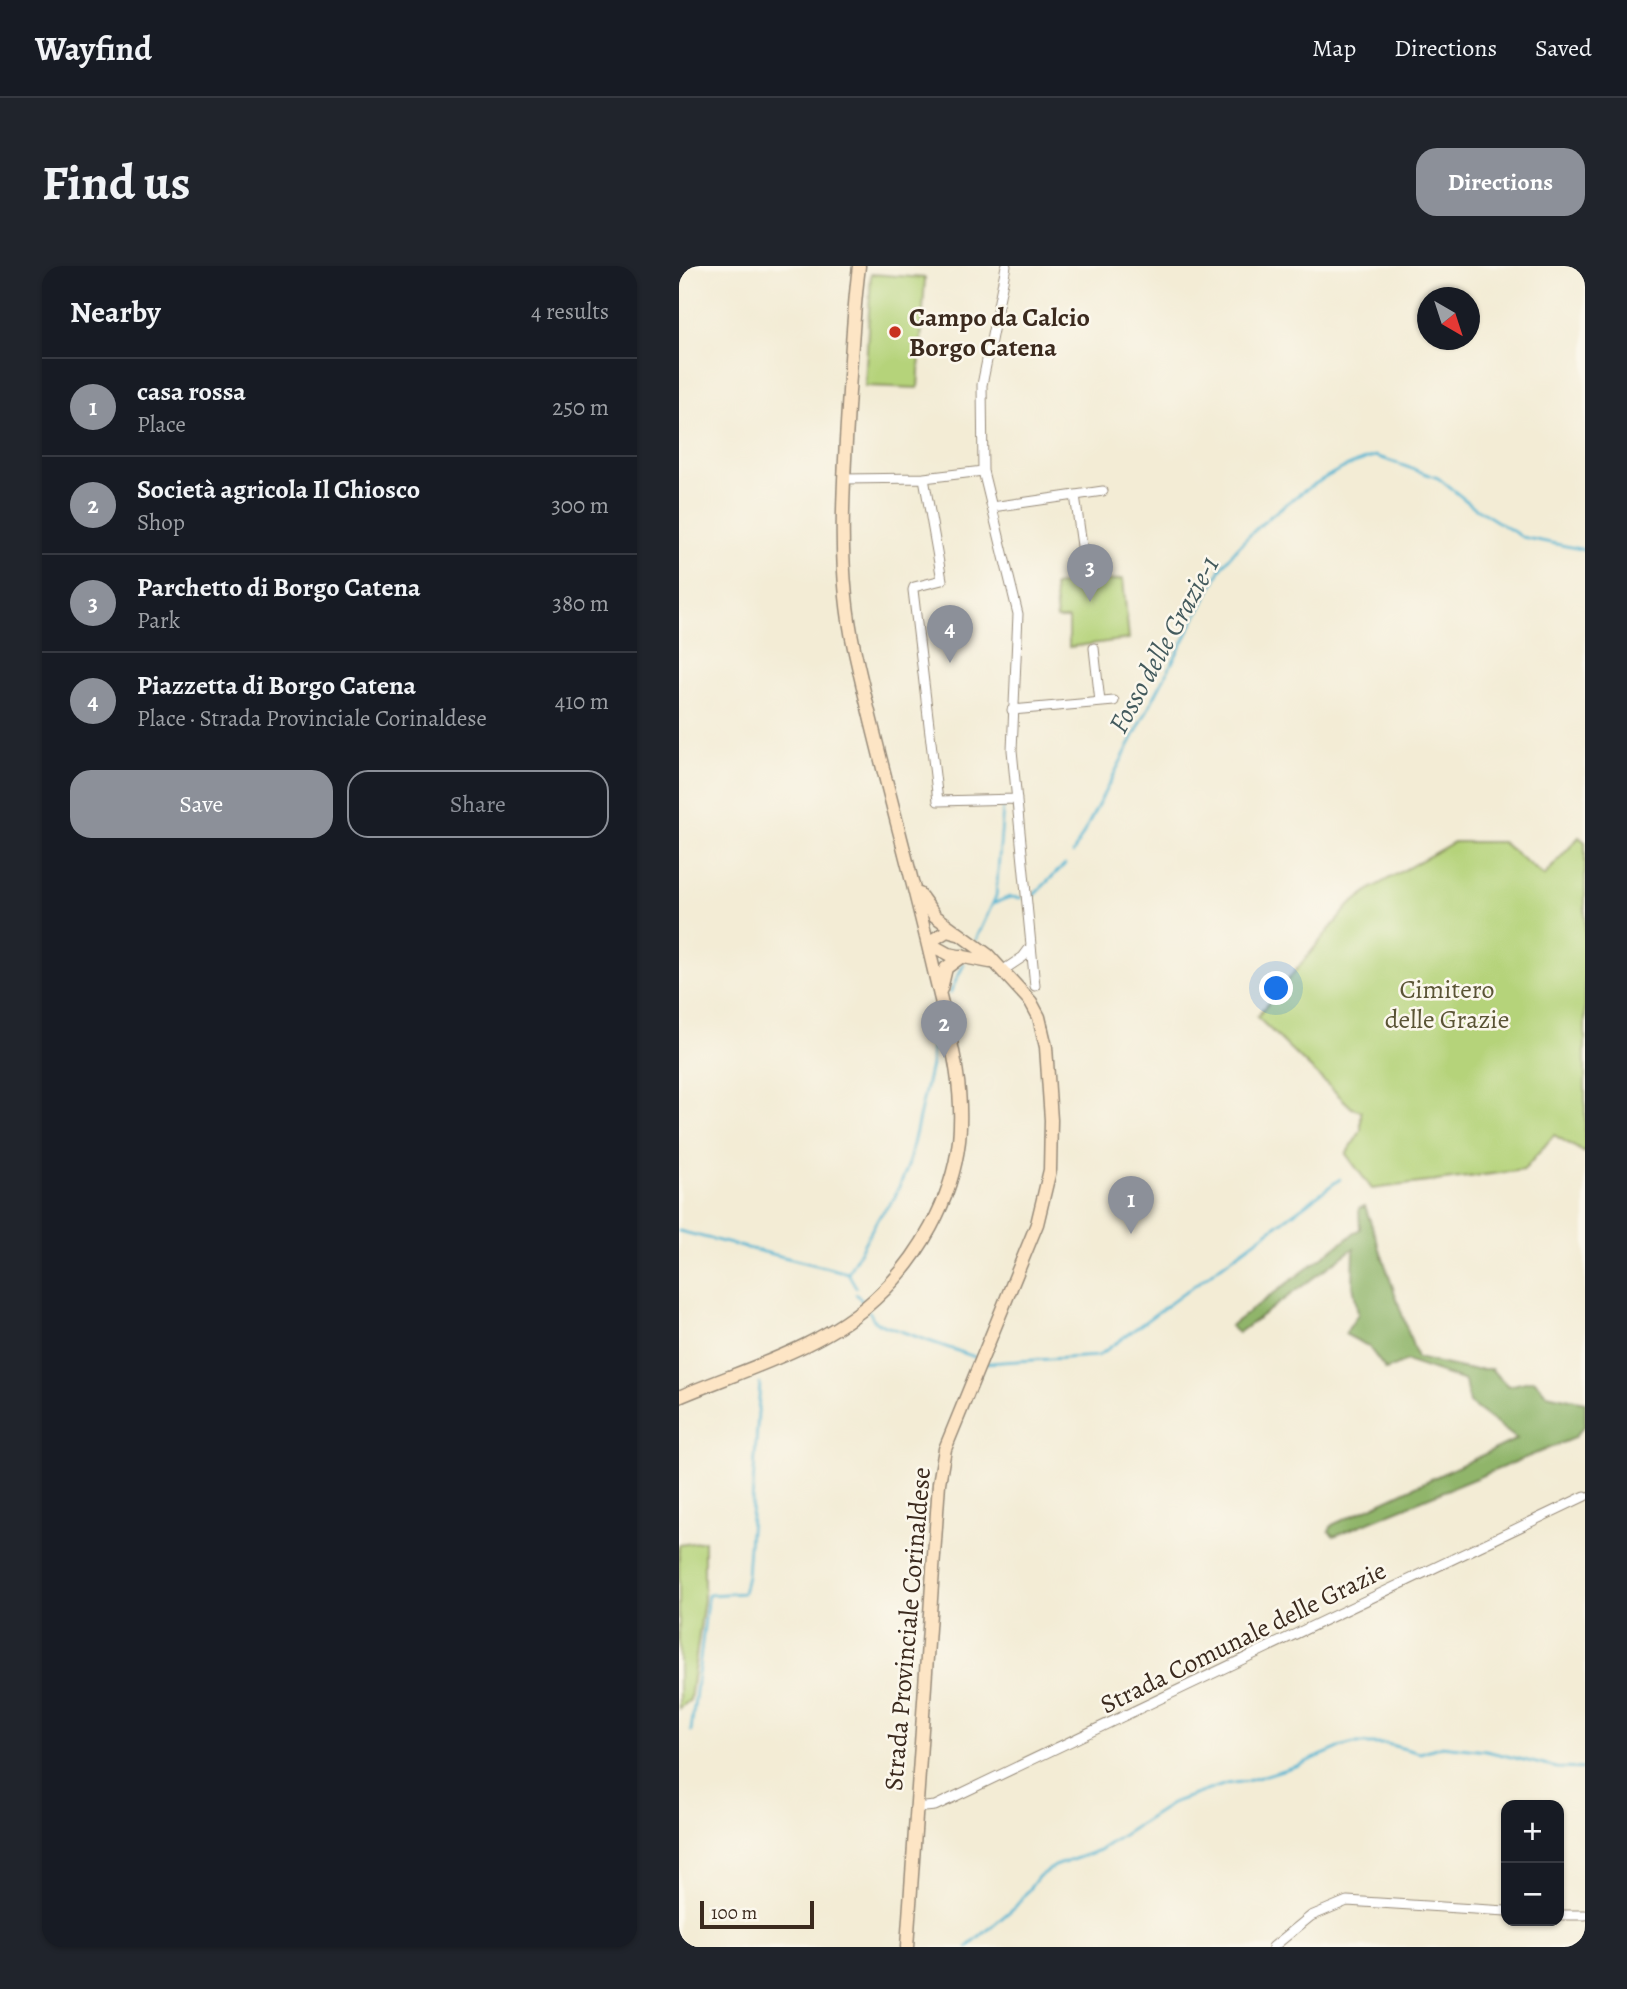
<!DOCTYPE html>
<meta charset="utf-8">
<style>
:root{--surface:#171b24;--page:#20242c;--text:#f1f3f6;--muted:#9ea1a6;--line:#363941;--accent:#8c9099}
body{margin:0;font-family:Alegreya,serif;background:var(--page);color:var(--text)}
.controls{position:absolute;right:21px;bottom:21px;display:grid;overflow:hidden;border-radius:14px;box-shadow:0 2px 5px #0004}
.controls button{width:63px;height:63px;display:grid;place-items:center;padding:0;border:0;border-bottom:2px solid var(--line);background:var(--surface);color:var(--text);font:35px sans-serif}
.compass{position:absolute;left:738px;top:21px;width:63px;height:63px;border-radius:50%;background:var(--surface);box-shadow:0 2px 5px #0004;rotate:141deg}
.scale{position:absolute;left:21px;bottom:18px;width:114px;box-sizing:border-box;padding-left:7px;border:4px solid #3b2a1e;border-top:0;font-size:19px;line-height:24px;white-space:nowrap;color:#3b2a1e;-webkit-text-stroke:5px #fbf7ec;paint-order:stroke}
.you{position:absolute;left:598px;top:723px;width:24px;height:24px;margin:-18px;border:5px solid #fff;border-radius:50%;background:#1a73e8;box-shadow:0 0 0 10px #1a73e833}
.badge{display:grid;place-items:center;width:46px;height:46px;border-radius:50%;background:var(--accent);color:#fff;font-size:23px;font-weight:700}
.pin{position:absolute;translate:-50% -58px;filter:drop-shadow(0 2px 4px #0008)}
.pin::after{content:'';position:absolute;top:37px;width:24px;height:21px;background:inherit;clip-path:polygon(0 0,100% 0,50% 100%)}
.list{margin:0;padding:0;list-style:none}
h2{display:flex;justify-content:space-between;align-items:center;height:91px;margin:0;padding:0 28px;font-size:30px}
h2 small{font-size:23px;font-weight:400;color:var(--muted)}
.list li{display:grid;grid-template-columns:46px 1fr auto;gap:21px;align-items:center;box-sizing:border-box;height:98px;padding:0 28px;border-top:2px solid var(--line)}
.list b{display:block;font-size:26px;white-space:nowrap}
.list p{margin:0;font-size:23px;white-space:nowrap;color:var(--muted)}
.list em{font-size:23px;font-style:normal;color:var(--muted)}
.actions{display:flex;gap:14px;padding:21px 28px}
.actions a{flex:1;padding:16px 0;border:2px solid var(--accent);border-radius:21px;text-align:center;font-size:24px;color:var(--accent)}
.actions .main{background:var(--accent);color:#fff}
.map{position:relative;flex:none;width:906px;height:1681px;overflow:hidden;border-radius:21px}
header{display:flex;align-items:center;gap:42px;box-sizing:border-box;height:98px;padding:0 35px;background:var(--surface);border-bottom:2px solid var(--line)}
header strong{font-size:33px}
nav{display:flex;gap:38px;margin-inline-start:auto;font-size:24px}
.intro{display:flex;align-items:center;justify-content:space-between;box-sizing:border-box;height:168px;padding:0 42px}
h1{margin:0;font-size:49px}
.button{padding:18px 32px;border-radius:21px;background:var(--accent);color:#fff;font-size:24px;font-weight:700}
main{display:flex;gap:42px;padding:0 42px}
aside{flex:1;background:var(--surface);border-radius:21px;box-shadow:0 2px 5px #0004}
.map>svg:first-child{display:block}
.green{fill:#b5d37a;stroke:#787e4c;stroke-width:2}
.forest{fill:#90b56a;stroke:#667044;stroke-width:2}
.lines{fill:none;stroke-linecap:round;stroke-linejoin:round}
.stream{stroke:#53b4d2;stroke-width:2.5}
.street-casing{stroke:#978b7a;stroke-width:11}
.secondary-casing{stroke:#978b7a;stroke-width:15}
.street{stroke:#fff;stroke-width:9}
.secondary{stroke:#fde5c5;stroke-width:12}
.poi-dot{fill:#c8321e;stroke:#fbf7ec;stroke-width:2.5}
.labels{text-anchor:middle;stroke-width:5;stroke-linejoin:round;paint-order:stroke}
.poi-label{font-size:26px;font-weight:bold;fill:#3b2a1e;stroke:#fbf7ec;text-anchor:start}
.park-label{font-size:26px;fill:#5a5435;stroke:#fbf7ec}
.street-label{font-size:26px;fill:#3b2a1e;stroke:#fbf7ec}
.water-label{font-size:28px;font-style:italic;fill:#435a5d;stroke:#fbf7ec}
</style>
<header>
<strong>Wayfind</strong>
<nav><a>Map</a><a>Directions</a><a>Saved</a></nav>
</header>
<div class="intro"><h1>Find us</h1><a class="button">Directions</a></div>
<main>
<aside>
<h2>Nearby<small>4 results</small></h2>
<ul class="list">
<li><span class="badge">1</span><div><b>casa rossa</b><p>Place</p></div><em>250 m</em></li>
<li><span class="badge">2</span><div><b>Società agricola Il Chiosco</b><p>Shop</p></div><em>300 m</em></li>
<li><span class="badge">3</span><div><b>Parchetto di Borgo Catena</b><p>Park</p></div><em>380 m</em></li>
<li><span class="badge">4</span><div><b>Piazzetta di Borgo Catena</b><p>Place · Strada Provinciale Corinaldese</p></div><em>410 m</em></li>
</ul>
<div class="actions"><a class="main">Save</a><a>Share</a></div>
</aside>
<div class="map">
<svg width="906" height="1681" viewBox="0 0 906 1681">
<rect width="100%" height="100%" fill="#fbf7ec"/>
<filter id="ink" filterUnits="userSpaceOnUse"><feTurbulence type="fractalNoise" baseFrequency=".0143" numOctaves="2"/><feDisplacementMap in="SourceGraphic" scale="14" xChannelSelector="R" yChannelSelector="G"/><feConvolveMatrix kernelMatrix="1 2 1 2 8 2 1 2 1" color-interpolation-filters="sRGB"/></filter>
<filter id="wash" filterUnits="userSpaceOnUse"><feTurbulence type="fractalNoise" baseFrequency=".00686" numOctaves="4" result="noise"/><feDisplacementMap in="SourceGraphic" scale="28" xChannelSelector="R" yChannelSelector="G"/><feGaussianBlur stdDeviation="1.57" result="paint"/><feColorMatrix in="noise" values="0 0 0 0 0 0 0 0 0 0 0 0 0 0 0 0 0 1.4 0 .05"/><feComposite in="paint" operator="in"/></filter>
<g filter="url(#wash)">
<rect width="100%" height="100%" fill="#f3ecd5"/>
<!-- green -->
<path class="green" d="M192,8L246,12L239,122L186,120Z
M444,313L450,373L390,381V353H378L375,320L405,314L406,318Z
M900,571L906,576V887L875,869L845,904L693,923L667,888L682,865V845L673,842L578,751L670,640L693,622L775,576H823L865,610Z
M25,1275V1334L11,1434L0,1443V1279Z"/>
<!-- forest -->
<path class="forest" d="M686,940L738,1092L787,1103H812L829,1120L855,1114L868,1128L906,1136V1159L895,1172L655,1270L650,1265L653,1259L838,1173L790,1137L786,1115L727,1095L707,1104L689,1080L666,1068L679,1048L674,1018L675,982L559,1067L551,1060L555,1057L681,963L680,942Z"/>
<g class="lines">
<!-- stream -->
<path class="stream" d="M394,587L543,301C575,257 645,203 697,190L759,212L795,241L843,271L906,284
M353,631L386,598
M315,637L331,631L343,632
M297,674L317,630L324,542
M271,727L285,698
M0,965L169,1007
M169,1007L199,952L215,933L229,900L252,799L254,766L259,752
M169,1007L177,1021
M177,1028L185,1037
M190,1045L196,1056L201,1058L296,1091
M308,1097L419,1090L661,913
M12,1465L29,1329L64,1327L68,1310L81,1117
M289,1681L337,1640L360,1610L376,1600L421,1584L495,1536L547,1518L568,1515L620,1499L660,1482L675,1478H708L741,1487L763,1480L807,1485L878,1502L906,1503"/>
</g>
</g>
<g filter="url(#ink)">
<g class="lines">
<defs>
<path id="street" d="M327,0L303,119L304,205L339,348L333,484L356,720
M245,212L304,205
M164,213L245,212L263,314L235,321L234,324L259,535L338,533
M396,229L408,316
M313,241L424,225
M415,382L421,436
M333,444L435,435
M323,705L344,691L350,683
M236,1542L256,1540L906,1230
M880,1649H906
M594,1681L632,1650L668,1635L827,1645"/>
<path id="secondary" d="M249,677L269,688L311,696
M249,677L268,665L279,668
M262,723L267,702L283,690
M0,1131C66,1103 143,1082 196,1033C240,993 273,934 280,875C286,816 269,765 256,709C231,600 199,492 175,382C158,303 164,222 169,142C172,95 174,47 180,0
M228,1681L260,1217L266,1183L358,958L371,904L372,854L367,781L360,751L352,736L309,689L256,650L240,628"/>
</defs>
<!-- street casing -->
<use href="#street" class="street-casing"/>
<!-- secondary casing -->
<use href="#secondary" class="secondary-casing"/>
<!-- street -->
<use href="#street" class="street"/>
<!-- secondary -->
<use href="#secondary" class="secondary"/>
</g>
</g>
<!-- markers -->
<circle class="poi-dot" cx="216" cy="66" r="7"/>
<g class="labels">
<!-- poi labels -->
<g class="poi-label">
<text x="230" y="60">Campo da Calcio<tspan x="230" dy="30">Borgo Catena</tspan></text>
</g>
<!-- park labels -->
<g class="park-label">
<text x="768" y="732">Cimitero<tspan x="768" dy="30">delle Grazie</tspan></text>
</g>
<!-- street labels -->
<g class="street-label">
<text transform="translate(228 1363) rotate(-85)" y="9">Strada Provinciale Corinaldese</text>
<text transform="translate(564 1371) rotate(-26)" y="9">Strada Comunale delle Grazie</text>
</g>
<!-- water labels -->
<g class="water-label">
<text transform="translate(484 378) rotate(-61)" y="10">Fosso delle Grazie-1</text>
</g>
</g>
</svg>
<div class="controls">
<button>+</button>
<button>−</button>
</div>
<svg class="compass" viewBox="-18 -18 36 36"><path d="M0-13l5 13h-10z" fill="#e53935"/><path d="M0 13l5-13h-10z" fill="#9ea1a6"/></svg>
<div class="scale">100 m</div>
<div class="you"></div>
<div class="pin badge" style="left:452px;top:968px">1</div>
<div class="pin badge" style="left:265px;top:792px">2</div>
<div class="pin badge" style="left:411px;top:336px">3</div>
<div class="pin badge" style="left:271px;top:397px">4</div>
</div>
</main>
